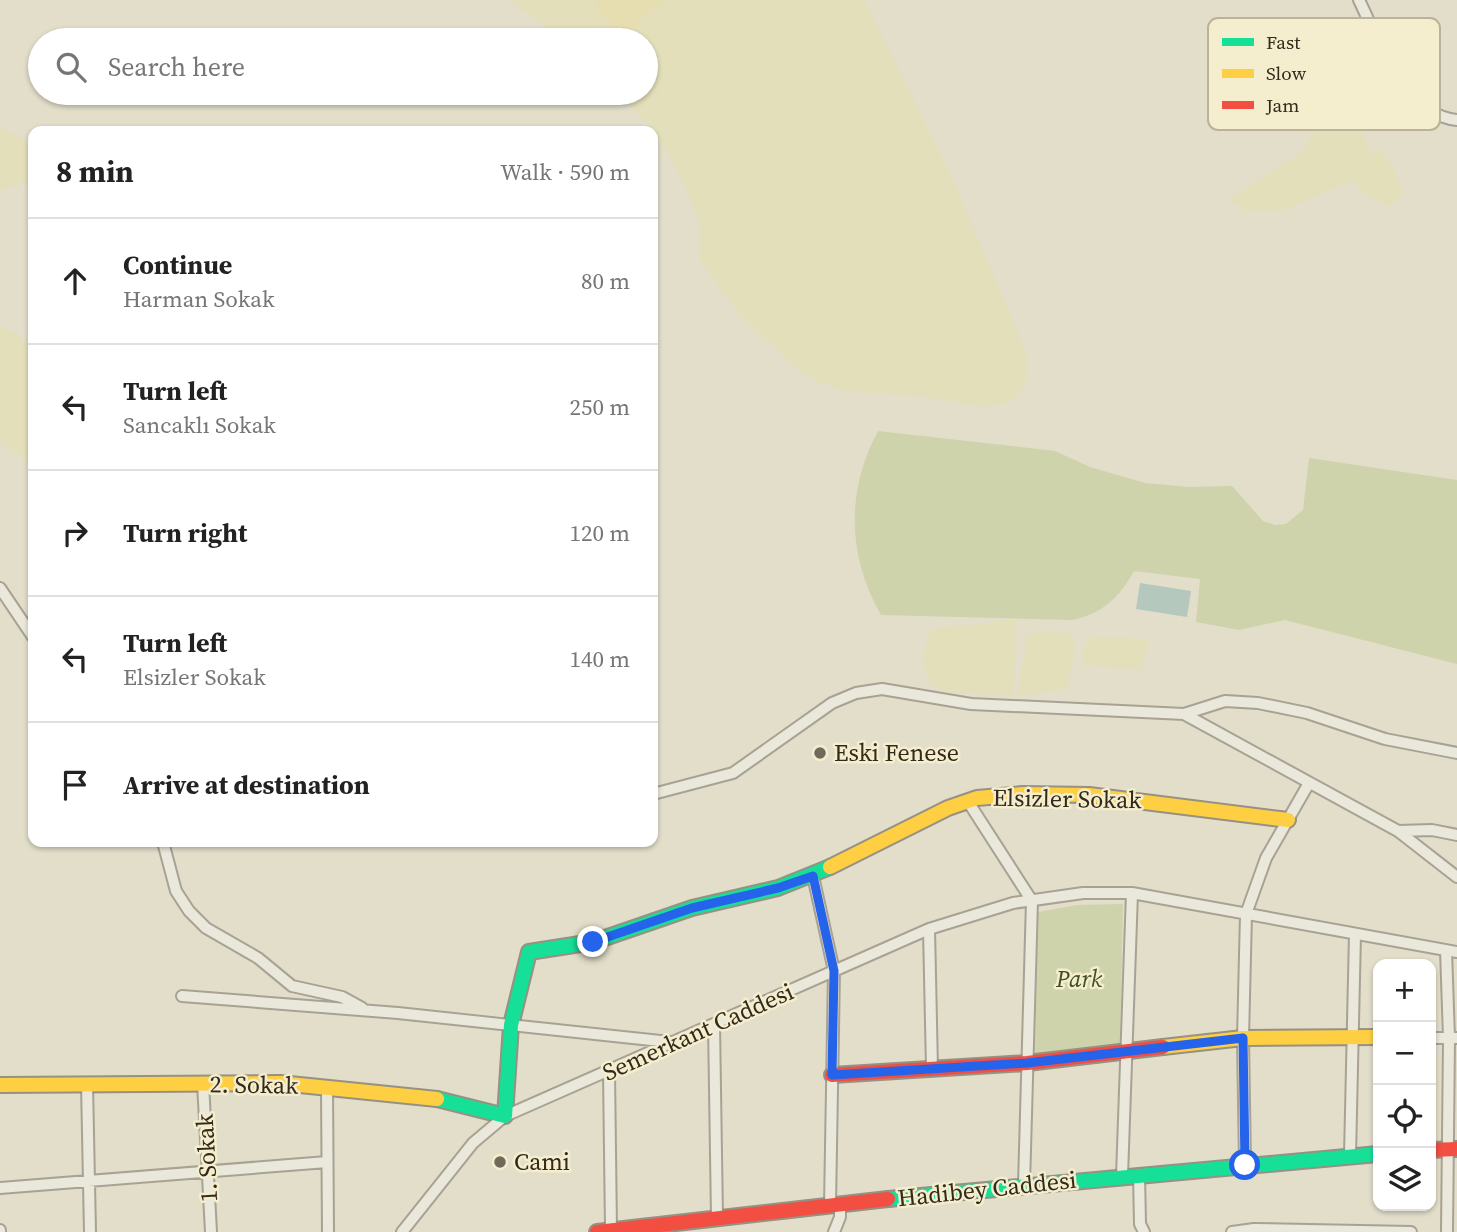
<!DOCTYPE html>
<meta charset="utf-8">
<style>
:root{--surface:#fff;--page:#f6f6f6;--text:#222;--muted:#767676;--line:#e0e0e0}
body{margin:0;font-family:"Source Serif 4",serif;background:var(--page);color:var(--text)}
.controls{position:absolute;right:21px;bottom:21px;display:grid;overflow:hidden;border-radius:14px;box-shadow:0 2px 5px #0004}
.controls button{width:63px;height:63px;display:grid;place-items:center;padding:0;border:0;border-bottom:2px solid var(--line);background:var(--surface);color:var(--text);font:35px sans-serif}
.stop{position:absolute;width:21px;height:21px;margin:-16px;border:5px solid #2563eb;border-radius:50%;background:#fff}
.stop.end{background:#2563eb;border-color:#fff;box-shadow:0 2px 7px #0008}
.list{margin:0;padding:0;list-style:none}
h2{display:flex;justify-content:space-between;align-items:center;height:91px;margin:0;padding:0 28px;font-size:30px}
h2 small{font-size:23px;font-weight:400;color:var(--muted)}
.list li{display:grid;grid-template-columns:46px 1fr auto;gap:21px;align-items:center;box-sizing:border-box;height:126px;padding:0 28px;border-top:2px solid var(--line)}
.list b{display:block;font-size:26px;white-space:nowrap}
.list p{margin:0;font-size:23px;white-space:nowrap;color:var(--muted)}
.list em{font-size:23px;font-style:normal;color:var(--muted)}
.icon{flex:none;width:38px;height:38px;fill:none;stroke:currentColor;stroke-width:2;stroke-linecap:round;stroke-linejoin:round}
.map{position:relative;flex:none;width:1457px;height:1232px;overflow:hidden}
.search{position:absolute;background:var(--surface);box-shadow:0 2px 5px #0004;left:28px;top:28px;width:630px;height:77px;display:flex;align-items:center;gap:18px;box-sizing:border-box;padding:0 24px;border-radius:38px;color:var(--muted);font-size:26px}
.panel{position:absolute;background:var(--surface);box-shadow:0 2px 5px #0004;left:28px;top:126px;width:630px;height:721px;border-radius:14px}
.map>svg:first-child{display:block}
.farmland{fill:#e2dfba}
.green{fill:#ced3ac}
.sand{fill:#e6ddb0}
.water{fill:#b5c8be}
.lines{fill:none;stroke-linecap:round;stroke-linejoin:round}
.street-casing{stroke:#a7a294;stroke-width:14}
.fast-casing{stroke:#969183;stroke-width:18}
.slow-casing{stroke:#969183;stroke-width:18}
.jam-casing{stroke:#969183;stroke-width:18}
.street{stroke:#eae7db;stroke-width:10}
.fast{stroke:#16e098;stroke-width:14}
.slow{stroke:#ffcf43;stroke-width:14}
.jam{stroke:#f24e42;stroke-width:14}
.route{stroke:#2563eb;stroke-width:9}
.poi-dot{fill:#716959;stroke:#f4edce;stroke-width:2.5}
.labels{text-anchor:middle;stroke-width:5;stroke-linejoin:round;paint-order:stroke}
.poi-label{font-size:24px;fill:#342a1c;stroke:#f4edce;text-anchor:start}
.street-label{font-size:24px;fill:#342a1c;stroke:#f4edce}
.park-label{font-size:24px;font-style:italic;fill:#405023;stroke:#f4edce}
.key{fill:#f4edce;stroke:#bab299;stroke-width:2}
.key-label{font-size:19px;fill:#342a1c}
</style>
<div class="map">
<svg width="1457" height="1232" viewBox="0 0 1457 1232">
<rect width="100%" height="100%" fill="#e2deca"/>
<!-- farmland -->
<path class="farmland" d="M509,0H600L594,7L622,36L665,0H865L957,189L1028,356V375L1019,394L1004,404L982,407L922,396L847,392L816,381L788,361L739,314L712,278L700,259L699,222L684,183L654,130L616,93H646V40H562Z
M1344,106L1350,107L1372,154L1380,148L1394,170L1403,191L1398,202L1390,205L1372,199L1360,192L1357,184L1351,181L1280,211H1246L1228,200L1300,153L1327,114Z
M0,126L33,146V181L0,190Z
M0,326L33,343V464L0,443Z
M1017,619L1013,695L944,692L929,682L923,658L930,629Z
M1064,632L1071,635L1076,646L1067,689L1018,696L1027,633Z
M1092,636L1149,639L1141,670L1083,665V649Z"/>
<!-- green -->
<path class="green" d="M878,431L1055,451L1090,467L1145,483L1189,487L1232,486L1263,521L1275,525L1286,524L1303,510L1309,458L1457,480V664L1285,620L1239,630L1196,622L1200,579L1134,571C1120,597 1102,614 1072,620L881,615C847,555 846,491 878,431Z
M1123,904L1120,1047L1035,1055L1038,912L1077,905Z"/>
<!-- sand -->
<path class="sand" d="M600,0H665L622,36L594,7Z"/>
<!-- water -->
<path class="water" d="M1140,583L1191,591L1187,617L1136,609Z"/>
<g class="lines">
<defs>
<path id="street" d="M1359,0C1381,44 1400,113 1457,120
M0,588L33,637
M1184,714L1225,701L1258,703L1307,713L1385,739L1457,753
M653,794L733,773L832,703L856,693L882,689L971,704L1184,714L1398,831L1457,877
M967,800L1032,901L1024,1185
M1398,831L1432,830L1457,835
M163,842L176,891L189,911L206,928L258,958L292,986L342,997L362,1008
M813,876L834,971L830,1206
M929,929L932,1069
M1446,950L1449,1038L1447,1232
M182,996L398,1013L670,1042
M714,1024L717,1218
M1431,1038H1457
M609,1072L611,1230
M203,1083L211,1232
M87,1084L90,1232
M327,1088L328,1232
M1350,1156L1355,934
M1245,1165L1243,1038L1246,914L1266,858L1309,783
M1139,1174L1140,1224L1144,1232
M1122,1176L1132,893
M0,1188L327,1162
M0,1230V1232
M402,1232L473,1143L505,1116L929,929L1013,903L1083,893H1132L1457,952
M834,1232L840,1217V1204
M1232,1232L1254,1229L1411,1232"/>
<path id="fast" d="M437,1099L505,1116L511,1025L529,952L593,942L692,908L778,888L830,867
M888,1199L1378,1154"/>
<path id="slow" d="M830,867L948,808L977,798L1023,794L1089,795L1288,820
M1163,1047L1243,1038L1378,1037
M0,1085L280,1083L437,1099"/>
<path id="jam" d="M832,1075L1027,1063L1163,1047
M1431,1150L1457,1149
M597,1232L888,1199"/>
</defs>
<!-- street casing -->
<use href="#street" class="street-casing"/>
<!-- fast casing -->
<use href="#fast" class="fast-casing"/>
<!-- slow casing -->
<use href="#slow" class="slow-casing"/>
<!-- jam casing -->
<use href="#jam" class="jam-casing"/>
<!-- street -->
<use href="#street" class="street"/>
<!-- fast -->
<use href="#fast" class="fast"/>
<!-- slow -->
<use href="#slow" class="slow"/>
<!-- jam -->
<use href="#jam" class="jam"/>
</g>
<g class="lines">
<!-- route -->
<path class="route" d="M593,942L692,908L778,888L813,876L834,971L832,1075L1027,1063L1243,1038L1245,1165"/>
</g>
<!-- markers -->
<g class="poi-dot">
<circle cx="820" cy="753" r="7"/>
<circle cx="500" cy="1162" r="7"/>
</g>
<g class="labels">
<!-- poi labels -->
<g class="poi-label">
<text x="834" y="761">Eski Fenese</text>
<text x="514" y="1170">Cami</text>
</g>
<!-- street labels -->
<g class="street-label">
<text transform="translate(1067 799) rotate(1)" y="8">Elsizler Sokak</text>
<text transform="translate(698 1032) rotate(-24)" y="8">Semerkant Caddesi</text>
<text transform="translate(254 1085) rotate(1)" y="8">2. Sokak</text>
<text transform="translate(207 1158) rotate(-93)" y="8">1. Sokak</text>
<text transform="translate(987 1189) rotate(-6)" y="8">Hadibey Caddesi</text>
</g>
<!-- park labels -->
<g class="park-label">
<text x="1079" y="987">Park</text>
</g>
</g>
<!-- legend -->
<rect x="1208" y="18" width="232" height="112" rx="10" class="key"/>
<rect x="1222" y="38" width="32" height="8" fill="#16e098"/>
<rect x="1222" y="69" width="32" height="9" fill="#ffcf43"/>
<rect x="1222" y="101" width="32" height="8" fill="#f24e42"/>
<g class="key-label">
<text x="1266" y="49">Fast</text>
<text x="1266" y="80">Slow</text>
<text x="1266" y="112">Jam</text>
</g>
</svg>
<div class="controls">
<button>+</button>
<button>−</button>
<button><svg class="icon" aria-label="locate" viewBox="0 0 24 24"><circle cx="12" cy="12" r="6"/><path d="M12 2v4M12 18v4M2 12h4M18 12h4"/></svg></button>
<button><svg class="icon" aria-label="layers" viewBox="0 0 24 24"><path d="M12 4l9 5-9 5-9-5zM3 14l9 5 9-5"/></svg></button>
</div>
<div class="stop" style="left:1245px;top:1165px"></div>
<div class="stop end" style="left:593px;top:942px"></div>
<div class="search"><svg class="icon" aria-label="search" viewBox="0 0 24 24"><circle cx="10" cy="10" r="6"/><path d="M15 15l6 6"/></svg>Search here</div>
<section class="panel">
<h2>8 min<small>Walk · 590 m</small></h2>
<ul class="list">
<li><svg class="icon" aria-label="ahead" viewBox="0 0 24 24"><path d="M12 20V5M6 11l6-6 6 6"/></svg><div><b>Continue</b><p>Harman Sokak</p></div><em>80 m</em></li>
<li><svg class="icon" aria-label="left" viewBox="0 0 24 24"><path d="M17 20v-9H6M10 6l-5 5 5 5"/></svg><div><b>Turn left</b><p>Sancaklı Sokak</p></div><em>250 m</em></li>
<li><svg class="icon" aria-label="right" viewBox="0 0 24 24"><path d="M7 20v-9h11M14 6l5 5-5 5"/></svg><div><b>Turn right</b></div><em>120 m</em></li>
<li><svg class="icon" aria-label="left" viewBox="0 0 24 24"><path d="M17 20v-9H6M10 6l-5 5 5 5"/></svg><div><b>Turn left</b><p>Elsizler Sokak</p></div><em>140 m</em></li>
<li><svg class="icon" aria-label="arrive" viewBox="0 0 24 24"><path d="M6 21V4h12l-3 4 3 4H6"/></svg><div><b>Arrive at destination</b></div></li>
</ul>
</section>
</div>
